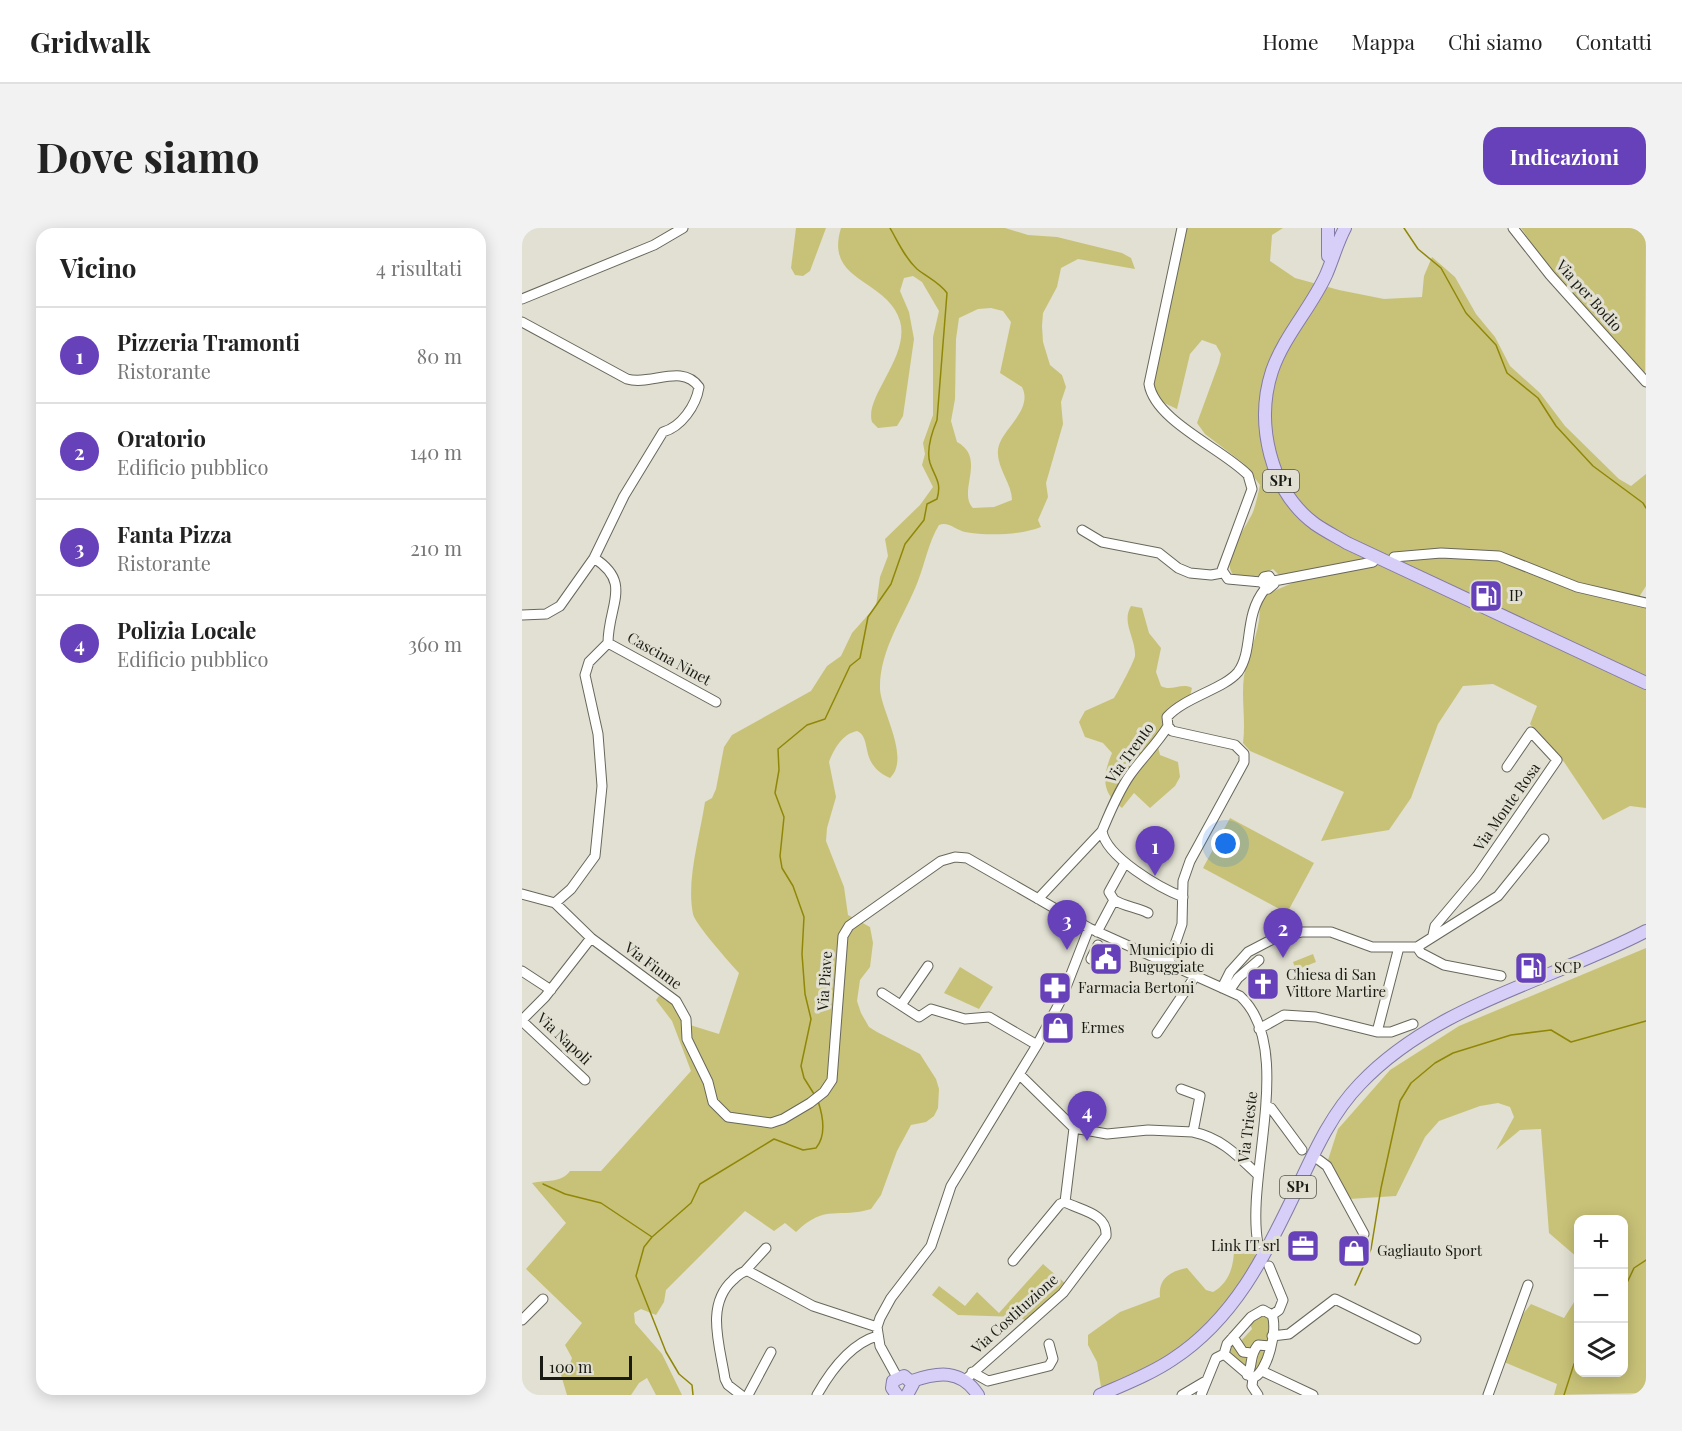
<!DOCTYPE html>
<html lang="it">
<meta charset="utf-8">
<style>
:root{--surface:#fff;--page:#f2f2f2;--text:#222;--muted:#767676;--line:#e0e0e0;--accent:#6741ba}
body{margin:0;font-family:"Playfair Display",serif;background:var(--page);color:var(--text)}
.controls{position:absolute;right:18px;bottom:18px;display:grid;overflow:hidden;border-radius:12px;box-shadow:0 3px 15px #0003}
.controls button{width:54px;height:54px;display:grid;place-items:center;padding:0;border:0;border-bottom:2px solid var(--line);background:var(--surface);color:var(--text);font:30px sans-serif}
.scale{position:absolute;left:18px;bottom:15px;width:92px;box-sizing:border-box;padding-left:6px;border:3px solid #1a1a15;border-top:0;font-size:16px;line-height:21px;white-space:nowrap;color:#1a1a15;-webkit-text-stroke:4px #e1e0d2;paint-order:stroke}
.you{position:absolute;left:704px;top:616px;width:21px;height:21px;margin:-15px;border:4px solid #fff;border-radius:50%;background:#1a73e8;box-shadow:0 0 0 9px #1a73e833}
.badge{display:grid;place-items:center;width:39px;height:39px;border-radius:50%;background:var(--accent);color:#fff;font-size:20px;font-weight:700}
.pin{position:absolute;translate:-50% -50px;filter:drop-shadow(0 2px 3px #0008)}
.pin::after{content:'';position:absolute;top:32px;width:21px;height:18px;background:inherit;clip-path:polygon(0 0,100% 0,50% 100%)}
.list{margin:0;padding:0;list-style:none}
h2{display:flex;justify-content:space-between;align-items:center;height:78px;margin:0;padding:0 24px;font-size:26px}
h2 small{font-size:20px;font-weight:400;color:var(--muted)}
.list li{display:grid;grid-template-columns:39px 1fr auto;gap:18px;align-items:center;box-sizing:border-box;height:96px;padding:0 24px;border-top:2px solid var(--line)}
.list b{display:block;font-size:22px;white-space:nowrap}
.list p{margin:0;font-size:20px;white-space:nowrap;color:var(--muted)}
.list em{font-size:20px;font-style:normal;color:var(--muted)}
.icon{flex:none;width:33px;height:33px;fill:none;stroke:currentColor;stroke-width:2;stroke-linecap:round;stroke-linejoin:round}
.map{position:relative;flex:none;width:1124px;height:1167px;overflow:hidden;border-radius:18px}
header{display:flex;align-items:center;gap:36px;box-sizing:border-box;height:84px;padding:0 30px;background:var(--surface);border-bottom:2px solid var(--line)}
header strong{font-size:28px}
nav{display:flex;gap:33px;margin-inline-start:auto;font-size:21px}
.intro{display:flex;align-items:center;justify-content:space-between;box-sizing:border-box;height:144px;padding:0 36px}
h1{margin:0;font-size:42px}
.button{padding:15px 27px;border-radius:18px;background:var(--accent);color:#fff;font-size:21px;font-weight:700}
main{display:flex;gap:36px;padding:0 36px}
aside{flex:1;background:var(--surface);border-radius:18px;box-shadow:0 3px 15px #0003}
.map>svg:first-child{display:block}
.green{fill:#c8c278;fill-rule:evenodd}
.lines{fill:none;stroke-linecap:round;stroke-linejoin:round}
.stream{stroke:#908708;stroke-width:1.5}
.minor-casing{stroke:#68675b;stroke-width:11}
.major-casing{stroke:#837ba5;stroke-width:14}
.minor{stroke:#fff;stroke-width:9}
.major{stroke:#d7cff8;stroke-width:12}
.labels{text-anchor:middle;stroke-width:6;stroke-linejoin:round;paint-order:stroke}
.shield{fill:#e1e0d2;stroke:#56554e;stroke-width:1.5}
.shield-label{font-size:14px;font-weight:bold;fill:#1a1a15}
.street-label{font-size:15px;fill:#1a1a15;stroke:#e1e0d2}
.poi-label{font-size:15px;fill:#1a1a15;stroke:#e1e0d2;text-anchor:start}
</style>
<header>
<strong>Gridwalk</strong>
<nav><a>Home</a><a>Mappa</a><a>Chi siamo</a><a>Contatti</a></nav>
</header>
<div class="intro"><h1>Dove siamo</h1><a class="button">Indicazioni</a></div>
<main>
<aside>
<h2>Vicino<small>4 risultati</small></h2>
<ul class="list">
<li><span class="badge">1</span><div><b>Pizzeria Tramonti</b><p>Ristorante</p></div><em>80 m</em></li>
<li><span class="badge">2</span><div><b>Oratorio</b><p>Edificio pubblico</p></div><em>140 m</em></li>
<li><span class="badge">3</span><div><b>Fanta Pizza</b><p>Ristorante</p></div><em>210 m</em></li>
<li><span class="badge">4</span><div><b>Polizia Locale</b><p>Edificio pubblico</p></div><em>360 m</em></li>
</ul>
</aside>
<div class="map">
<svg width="1124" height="1167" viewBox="0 0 1124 1167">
<rect width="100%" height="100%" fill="#e1e0d2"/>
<!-- green -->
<path class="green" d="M274,0H304L288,43L281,48L273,47L269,40Z
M319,0H483L506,7L535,9L600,25L609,30L613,41L556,31L539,40L535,59L521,85L520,98L521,114L528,137L540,147L544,159L539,174L541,196L524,255L526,269L516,292L519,299C499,307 465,308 443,304C434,302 426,293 417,297C407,313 403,335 396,353C383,387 357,422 358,461C359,483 389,530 368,550C336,536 351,510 335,503C320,506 312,521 307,534L314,569L305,600L304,613L322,659L326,687L348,699L351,715L348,739L338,752L335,773L339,785L347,799L355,804L398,826L414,851L417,861L416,880L412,888L404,894L389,897L375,923L359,967L349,981C317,991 304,975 274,1004L263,995L252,1003L223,983L144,1062L142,1074L134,1087L119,1081L112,1085L113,1095L140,1126L160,1167H134L125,1150L117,1155L109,1167H45L39,1147L46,1141L50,1130L43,1117L60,1095L4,1041L44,995L10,955C23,952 40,955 48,943H79L169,843L150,793L134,772L137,768L159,772L168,797L197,806L217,745C208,735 173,696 171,686C164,652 178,608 183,574L190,570L194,561L202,519L210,507L289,463L305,438L319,428L330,405L354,378L358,349L366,328L363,311L398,277L411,259L400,237L403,226L401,215L411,187V109L417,83L400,54L391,48L382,50L378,63L387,84L392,111L381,188L375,198L356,200L350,194C342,169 388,129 378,93C365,50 302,55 319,0ZM469,80L481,83L489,94L478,145L500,159C511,181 483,199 477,217C471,236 490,254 490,272L472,279L451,280C435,264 465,230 435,214L429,193L433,171L434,111L437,90L456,81Z
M664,0H761L750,7L748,33L773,50L817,62L862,71L900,69L902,48L910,29L933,49L954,86L973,109L988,138L1018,165L1043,198L1097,251L1109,258L1124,246V358L1112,377L1124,380V580L1108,578L1081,592L1042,534L1008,496L1015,478L971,456L941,458L916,496L889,570L867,602L799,613L822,564L728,523L721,515C724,493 719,470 722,448C726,423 741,400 737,374L745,366L777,352L781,343L758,348L751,341C739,346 725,356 712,347C697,335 725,298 731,284C734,276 736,266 738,257L721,235L683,206L675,195L697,135L699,126L694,117L680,112L668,126L655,181L638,173L631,159Z
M999,0H1118L1124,10L1123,145L1030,44Z
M609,378L620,380L627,405L639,420L634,444L639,458C649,464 660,454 670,460L668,468L645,483L636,519L638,527L656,534L658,549L653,558L628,580L612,565L600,580C578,564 581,547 590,525L581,515L563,509L557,494L563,483L592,470C596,464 612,434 613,428C614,410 599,395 609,378Z
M708,590L792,635L765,685L681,640Z
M1124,720V1165L1032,1167L1035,1156L982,1134L997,1091L1009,1076L1042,1090L1056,1068V1144H1102V992H1056V1030L1027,1005L1019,901L998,902L974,922L992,889L988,879L976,875L958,878L917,893L903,909L874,968L827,971L806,932L816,901L868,842L937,798Z
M791,726L794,734L774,742L771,734Z
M438,739L471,759L457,781L422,765Z
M712,1021L732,1023L734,1032C722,1048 712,1066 699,1081C670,1117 623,1146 579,1159L575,1134L566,1117V1107L598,1084L638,1069C636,1051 648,1043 665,1040L684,1062L691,1064C707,1055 712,1038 712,1021Z
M521,1036L544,1056L504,1093L498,1089L436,1087L410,1067L417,1058L443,1078L455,1064L477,1085Z
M744,1087L750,1096L739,1142L728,1146L706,1124L707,1117L717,1115L730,1101L727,1094L734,1088Z"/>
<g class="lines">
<!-- stream -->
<path class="stream" d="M882,0L896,21L919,40L944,85L974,117L985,145L1016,170L1034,198L1071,238L1121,275L1124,280
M1121,0L1124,5
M292,866L282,850L279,838L289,791L283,766L280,726L282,689L271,658L260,640L258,628L262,589L253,565L257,542L256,521L285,497L303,491L328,438L338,430L346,389L369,356L383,316L402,292L405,276L415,271C420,254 413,250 408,235C404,222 410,204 415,192L425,65C417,54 405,49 395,41C383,30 376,14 368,0
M21,956L43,966L79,975L130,1009L169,975L178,956L252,911L281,922L294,920C305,907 301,888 296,873
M130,1009L122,1019L114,1048L144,1124L157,1146L170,1157L171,1167
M833,1057L849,1021L859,960L878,873L889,855L913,835L931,825L989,807L1029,802L1049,814L1124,793
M1102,1061L1112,1040L1124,1032
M1042,1167L1052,1136L1056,1131"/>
<defs>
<path id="minor" d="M660,0L627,156C633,193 701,221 726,247L730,261L700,342L706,351L739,354L746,361L752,356L747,348L742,349L739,354
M991,0L1028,47L1124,154
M0,71L132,17L161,0
M0,94L105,151C129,158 160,135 177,159C174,178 159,199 141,204L102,268L72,330L38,378L24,386L0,387
M560,302L580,314L637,325L656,340L668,345L689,347L700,345
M872,329L919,325L977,328L1055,359L1124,375
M752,353L851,334
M86,415L194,474
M646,498C635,516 620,530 608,547C596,564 588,584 580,603C584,629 638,660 661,669
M0,666L33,675L69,710L154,773L164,791L165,811L186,854L191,874L206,889L249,895L261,891L288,875L302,864L310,852L321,708L327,698L419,633L433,629L445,630L567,700L718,768C774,819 723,948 736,1016
M516,671L580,603
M592,672C604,679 614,679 626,685
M33,675L49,661L73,628L80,558L76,506L63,447L67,434L86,415C86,377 111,355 72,330
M575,704L592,672L587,664L603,635
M911,707L913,698L955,648L1035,532L1009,504L985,539
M895,719L899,725L922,737L979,748
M569,731L576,717
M647,734L660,696L661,653L668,633L722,534V526L713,517L650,503L646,498L645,489C663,469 702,461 716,444C732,422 721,388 743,361
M0,743L29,762
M700,760L708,744L726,724L751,711L780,704H809L850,719H895L976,668L1022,611
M707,763L716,750L737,732
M360,765L397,789L409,781L443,791L467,789L515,817
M379,777L406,738
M0,792L23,769L69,710
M0,793L63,852
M737,801L762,787L794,789L855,804H869L891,796
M855,804L877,719
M635,805L674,747
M498,847L552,900L585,906L626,902L671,904L678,868L659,861
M744,878L749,880L780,922
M671,904C699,910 715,927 735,946
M797,932L805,938L842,1006
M491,1033L538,976L543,974L552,900
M747,1038L761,1072L757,1082L750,1087
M223,1043L244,1020
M0,1092L21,1071
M750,1108L767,1106L813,1071L894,1111
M711,1109L721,1124L729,1125
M702,1126L729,1149
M740,1143L791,1167
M450,1144L466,1153L527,1138L531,1131L527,1116
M725,1147C732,1137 726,1129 736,1117L748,1118
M375,1149L358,1118L355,1099L358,1090L369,1070L409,1018L429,958L515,817L539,772L567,700
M731,1150C746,1144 756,1101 750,1087
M731,1150L730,1158L736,1167
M443,1152L541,1065L584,1008C586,985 557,982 543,974
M219,1167L206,1157L203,1151C198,1118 183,1077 211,1052C216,1047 220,1043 226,1043L291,1078L355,1099
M226,1167L249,1124
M295,1167C308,1144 328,1116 355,1108
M660,1167L682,1154
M679,1167L694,1130L702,1126L705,1116L729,1089L741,1082L750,1087
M966,1167L1006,1057"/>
<path id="major" d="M823,0C815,15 811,31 804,47C789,80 762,108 750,143C733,195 748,263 793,296C803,303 815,309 825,315L1124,455
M806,28V0
M390,1153C416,1144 439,1141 456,1167
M375,1167L370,1160L371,1153L382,1148L391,1156L385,1167
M578,1167C603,1156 629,1146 651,1131C712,1091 743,1028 773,965C791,927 808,887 838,856C914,776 1029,753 1124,703"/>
</defs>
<!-- minor casing -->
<use href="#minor" class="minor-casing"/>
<!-- major casing -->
<use href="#major" class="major-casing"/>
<!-- minor -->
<use href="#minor" class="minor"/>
<!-- major -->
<use href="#major" class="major"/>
</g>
<!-- icons -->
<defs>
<symbol id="fuel-square" viewBox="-11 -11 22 22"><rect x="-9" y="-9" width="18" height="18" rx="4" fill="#6741ba" stroke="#e1e0d2"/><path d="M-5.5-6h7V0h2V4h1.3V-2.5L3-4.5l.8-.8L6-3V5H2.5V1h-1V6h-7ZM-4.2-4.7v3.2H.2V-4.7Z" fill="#fff"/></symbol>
<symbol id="civic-square" viewBox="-11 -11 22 22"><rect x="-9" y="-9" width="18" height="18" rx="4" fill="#6741ba" stroke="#e1e0d2"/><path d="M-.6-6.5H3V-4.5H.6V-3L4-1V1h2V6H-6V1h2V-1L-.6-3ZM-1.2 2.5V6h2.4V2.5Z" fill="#fff"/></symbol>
<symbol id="church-square" viewBox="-11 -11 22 22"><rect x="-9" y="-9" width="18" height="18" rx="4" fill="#6741ba" stroke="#e1e0d2"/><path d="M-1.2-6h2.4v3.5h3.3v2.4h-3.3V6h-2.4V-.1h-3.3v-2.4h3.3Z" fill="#fff"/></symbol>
<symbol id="pharmacy-square" viewBox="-11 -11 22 22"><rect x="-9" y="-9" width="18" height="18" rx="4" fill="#6741ba" stroke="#e1e0d2"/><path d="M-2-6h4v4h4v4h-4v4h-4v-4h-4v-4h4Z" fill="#fff"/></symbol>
<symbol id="shop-square" viewBox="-11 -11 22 22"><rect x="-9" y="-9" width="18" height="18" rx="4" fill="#6741ba" stroke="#e1e0d2"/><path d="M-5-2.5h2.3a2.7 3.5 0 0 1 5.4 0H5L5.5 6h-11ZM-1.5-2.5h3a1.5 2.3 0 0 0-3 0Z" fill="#fff"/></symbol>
<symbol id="office-square" viewBox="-11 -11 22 22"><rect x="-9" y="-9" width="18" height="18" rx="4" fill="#6741ba" stroke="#e1e0d2"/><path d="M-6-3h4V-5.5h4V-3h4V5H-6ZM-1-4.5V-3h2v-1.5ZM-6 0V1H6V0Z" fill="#fff"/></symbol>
</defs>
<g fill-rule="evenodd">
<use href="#fuel-square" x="945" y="349" width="38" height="38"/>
<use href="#civic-square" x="565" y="712" width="38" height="38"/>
<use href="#fuel-square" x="990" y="721" width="38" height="38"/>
<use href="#church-square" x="722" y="737" width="38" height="38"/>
<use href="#pharmacy-square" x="514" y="741" width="38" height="38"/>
<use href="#shop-square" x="517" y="781" width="38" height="38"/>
<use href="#office-square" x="762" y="999" width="38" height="38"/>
<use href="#shop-square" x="813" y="1004" width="38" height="38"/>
</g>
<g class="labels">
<!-- shield labels -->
<g class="shield">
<rect x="741" y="242" width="36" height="22" rx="4.5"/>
<rect x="758" y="948" width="36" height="22" rx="4.5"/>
</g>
<g class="shield-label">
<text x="759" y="258">SP1</text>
<text x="776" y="964">SP1</text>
</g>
<!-- street labels -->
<g class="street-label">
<text transform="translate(1067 68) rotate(48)" y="5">Via per Bodio</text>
<text transform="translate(147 431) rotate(29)" y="5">Cascina Ninet</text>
<text transform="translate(608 525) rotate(-54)" y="5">Via Trento</text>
<text transform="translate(985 579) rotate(-55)" y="5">Via Monte Rosa</text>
<text transform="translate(131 738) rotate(37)" y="5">Via Fiume</text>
<text transform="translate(303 753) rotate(-86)" y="5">Via Piave</text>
<text transform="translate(42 811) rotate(43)" y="5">Via Napoli</text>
<text transform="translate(726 899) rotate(-83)" y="5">Via Trieste</text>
<text transform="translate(493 1086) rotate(-42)" y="5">Via Costituzione</text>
</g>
<!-- poi labels -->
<g class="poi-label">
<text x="987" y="373">IP</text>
<text x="607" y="727">Municipio di<tspan x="607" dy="17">Buguggiate</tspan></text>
<text x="1032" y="745">SCP</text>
<text x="764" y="752">Chiesa di San<tspan x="764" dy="17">Vittore Martire</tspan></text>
<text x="556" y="765">Farmacia Bertoni</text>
<text x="559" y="805">Ermes</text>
<text x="758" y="1023" text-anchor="end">Link IT srl</text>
<text x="855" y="1028">Gagliauto Sport</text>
</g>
</g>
</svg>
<div class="controls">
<button>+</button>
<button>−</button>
<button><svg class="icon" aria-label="layers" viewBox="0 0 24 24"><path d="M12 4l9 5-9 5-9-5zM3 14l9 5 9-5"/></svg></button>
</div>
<div class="scale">100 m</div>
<div class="you"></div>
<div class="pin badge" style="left:633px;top:648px">1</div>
<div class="pin badge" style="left:761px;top:730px">2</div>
<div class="pin badge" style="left:545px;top:722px">3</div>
<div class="pin badge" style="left:565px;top:913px">4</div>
</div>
</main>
